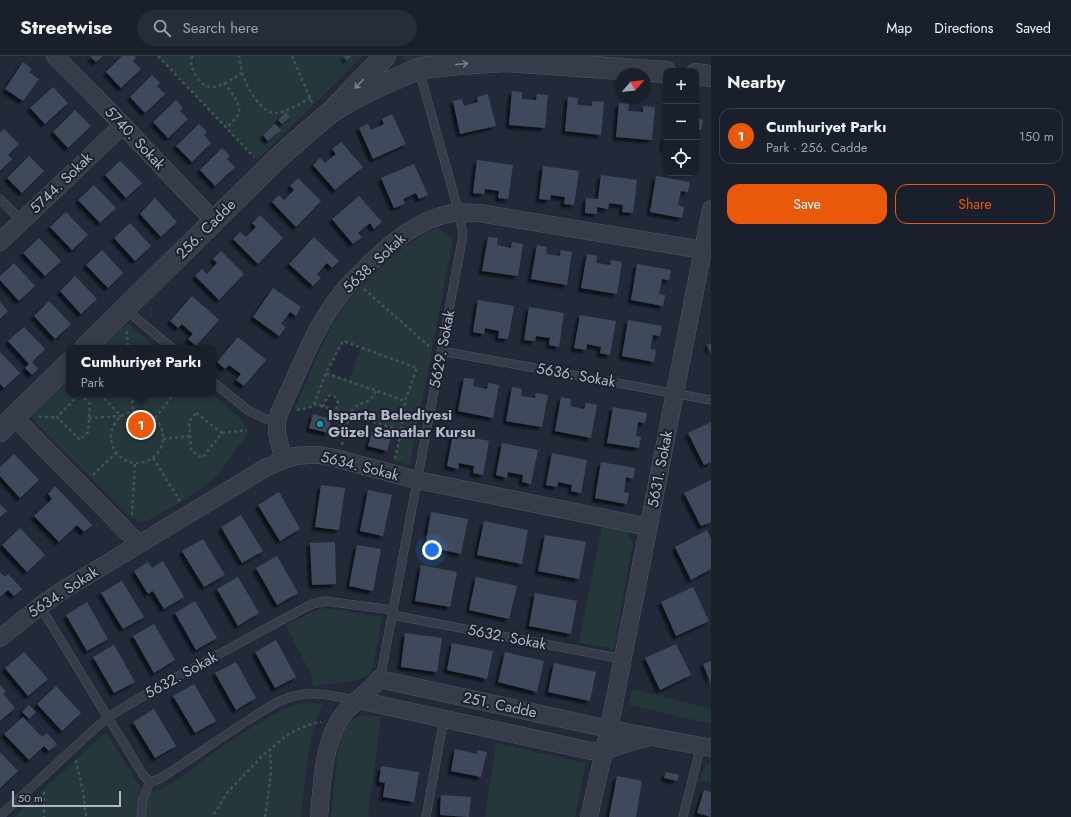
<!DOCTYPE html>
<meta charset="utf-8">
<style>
:root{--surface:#1a202b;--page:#272d37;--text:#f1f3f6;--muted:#9fa3a9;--line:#383e47;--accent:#ea580c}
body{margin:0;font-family:Jost,sans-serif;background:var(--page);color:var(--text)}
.controls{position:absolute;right:12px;top:12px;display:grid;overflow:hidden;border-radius:8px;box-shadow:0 1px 3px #0004}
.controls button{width:36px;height:36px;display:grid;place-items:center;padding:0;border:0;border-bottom:1px solid var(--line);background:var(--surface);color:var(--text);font:20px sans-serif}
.compass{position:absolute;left:615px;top:12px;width:36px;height:36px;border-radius:50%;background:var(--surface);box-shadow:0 1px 3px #0004;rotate:62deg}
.scale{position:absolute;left:12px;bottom:10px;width:109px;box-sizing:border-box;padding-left:4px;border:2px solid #b1b7c6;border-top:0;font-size:11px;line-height:14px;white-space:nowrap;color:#b1b7c6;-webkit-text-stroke:3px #1b212e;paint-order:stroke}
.you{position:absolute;left:432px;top:494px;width:14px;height:14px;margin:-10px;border:3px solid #fff;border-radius:50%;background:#1a73e8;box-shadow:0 0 0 6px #1a73e833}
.badge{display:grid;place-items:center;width:26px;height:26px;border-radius:50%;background:var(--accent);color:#fff;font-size:13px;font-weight:700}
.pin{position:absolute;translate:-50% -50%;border:2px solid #fff;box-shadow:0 1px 4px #0006}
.popup{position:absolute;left:66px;top:289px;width:150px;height:52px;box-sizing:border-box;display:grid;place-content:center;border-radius:8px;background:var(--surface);filter:drop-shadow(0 1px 3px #0005);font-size:13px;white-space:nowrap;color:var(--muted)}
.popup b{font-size:15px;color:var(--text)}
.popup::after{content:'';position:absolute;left:50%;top:100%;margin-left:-8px;border:8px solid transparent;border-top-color:var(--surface)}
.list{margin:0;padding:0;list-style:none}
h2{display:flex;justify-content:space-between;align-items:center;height:52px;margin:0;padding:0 16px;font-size:17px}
h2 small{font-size:13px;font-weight:400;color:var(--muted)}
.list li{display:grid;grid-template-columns:26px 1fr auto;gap:12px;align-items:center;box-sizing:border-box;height:56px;margin:0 8px 8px;padding:0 8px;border:1px solid var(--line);border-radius:12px}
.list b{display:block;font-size:15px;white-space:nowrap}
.list p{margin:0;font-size:13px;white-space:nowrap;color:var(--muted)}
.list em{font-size:13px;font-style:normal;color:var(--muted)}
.actions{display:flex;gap:8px;padding:12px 16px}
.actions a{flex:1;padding:9px 0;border:1px solid var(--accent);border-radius:12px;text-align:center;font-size:14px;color:var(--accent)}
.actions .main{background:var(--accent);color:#fff}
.icon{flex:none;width:22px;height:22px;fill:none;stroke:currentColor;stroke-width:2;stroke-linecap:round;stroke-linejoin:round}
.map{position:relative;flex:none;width:711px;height:761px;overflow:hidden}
header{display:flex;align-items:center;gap:24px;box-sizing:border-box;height:56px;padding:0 20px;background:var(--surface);border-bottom:1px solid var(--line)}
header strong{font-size:19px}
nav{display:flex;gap:22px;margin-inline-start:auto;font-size:14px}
.search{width:280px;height:36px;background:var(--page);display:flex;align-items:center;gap:10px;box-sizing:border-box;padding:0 14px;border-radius:22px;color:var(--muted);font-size:15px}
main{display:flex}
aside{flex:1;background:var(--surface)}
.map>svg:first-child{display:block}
.green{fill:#25373b;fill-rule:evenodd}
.building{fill:#41495b;filter:url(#shadow)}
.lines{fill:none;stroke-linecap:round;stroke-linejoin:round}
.service-casing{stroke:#515765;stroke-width:9}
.minor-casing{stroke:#515765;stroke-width:18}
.tertiary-casing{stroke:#515765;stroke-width:22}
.path{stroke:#425358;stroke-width:2.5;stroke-dasharray:3 3;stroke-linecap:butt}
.service{stroke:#363c4a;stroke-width:8}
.minor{stroke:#363c4a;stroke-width:17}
.tertiary{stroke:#363c4a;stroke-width:21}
.oneway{stroke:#7a808e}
.culture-dot{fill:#0f9aa8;stroke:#1b212e;stroke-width:1.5}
.labels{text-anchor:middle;stroke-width:4;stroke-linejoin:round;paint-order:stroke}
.street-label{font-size:15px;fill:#b1b7c6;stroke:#1b212e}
.poi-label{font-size:15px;font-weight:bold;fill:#b1b7c6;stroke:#1b212e;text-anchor:start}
</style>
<header>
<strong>Streetwise</strong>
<div class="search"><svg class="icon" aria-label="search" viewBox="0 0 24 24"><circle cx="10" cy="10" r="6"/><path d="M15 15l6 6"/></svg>Search here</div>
<nav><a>Map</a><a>Directions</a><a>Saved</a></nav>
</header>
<main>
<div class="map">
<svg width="711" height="761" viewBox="0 0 711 761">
<defs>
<filter id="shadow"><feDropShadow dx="-3.5" dy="3.5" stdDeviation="1" flood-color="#0009"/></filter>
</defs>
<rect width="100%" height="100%" fill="#222a39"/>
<!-- green -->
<path class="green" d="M158,0H363L257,104Z
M402,0H426L424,4L408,7L405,5Z
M437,171L453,183L410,409L394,405L401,375L350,358L346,372C340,370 335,361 336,354C336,352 337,350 338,347L335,341L331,339L328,340L323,351L314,348C310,354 301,353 294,354C310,319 325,275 348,245C358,231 371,221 383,210C399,194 417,181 437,171ZM343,285L361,291L349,325L327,317Z
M127,267L157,292H101Z
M69,323V338H211L242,364L247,374V378C236,394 225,411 211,425C194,440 167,453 147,465C137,467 129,460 122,453L30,361Z
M602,470L627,475L633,486L614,593L579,586Z
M325,552L382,561L373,611C371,614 370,617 367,619C356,627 327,629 313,629L312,620L286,569L313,555Z
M632,633L711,653V668L629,649Z
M305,646L322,648L313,674L309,691L301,761H14L106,676L139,729C143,735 149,737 155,735C168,731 181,721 192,713C215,696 238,679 263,665C277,657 289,649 305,646Z
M367,659L381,661L368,760L371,761H331L339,685C345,669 350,661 367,659Z
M496,687L586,707L575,761H485Z
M711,707V727L699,724L706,708Z"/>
<!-- building -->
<path class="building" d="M90,0H103L96,6Z
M122,0H134L136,2L133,5L141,13L121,32L106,16Z
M343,0H351L347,4Z
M23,6L32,13L29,16L39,23L23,45L5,33Z
M152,19L160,27L157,30L165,38L145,57L130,41Z
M53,31L68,47L45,68L30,52Z
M512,35L522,36V43L536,44L537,38L548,39L545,72L509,69Z
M488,38L496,70L460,78L453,45L462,43L464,50L478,46L477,41Z
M568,41L578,42L577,49L592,50V45L604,46L601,79L565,75Z
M176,44L183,52L180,55L188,63L168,82L153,66Z
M619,47L629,48L628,55L643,56V50L655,51L652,84L616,81Z
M75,54L91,70L68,92L53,76Z
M286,56L290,61L282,68L278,64Z
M392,58L406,88L373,103L359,72L368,68L371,74L384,68L382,63Z
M696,62L703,64L701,74L696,73Z
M199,68L207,76L204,79L211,87L192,106L176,90Z
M275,68L281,74L268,85L263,79Z
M4,73L19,88L8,99L12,103L0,115V77Z
M665,78H666V94L663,93Z
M341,86L363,111L335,134L313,109L320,102L325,107L336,98L332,93Z
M222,92L230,100L227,103L235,111L215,130L200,114Z
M29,100L44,115L22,137L7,122Z
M477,104L513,109L508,143L498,142L499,135L485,133L484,138L473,137Z
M120,105L142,127L126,142L105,119Z
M414,108L428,139L419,143L416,137L403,143L405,148L394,152L381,122Z
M543,110L579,115L574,149L564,148L565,141L551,139L550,144L539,143Z
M601,119L637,124L633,157L622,156L623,149L609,147L608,153L597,151V158L585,157L586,142L598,143Z
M656,120L690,126L688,136L681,135L678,149L684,151L682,162L650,156Z
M298,122L321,145L296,171L272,146L279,139L284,144L294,134L290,130Z
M94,129L116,152L100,167L78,144Z
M359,140L382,166L374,173L370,167L358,177L362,181L353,188L332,163Z
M155,142L177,166L161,181L140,158Z
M66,156L88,179L72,194L50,171Z
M260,159L283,182L258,208L233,183L240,176L246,181L256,171L252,167Z
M130,167L151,190L135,205L114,182Z
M314,181L339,205L332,212L327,207L317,218L321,222L313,230L289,208Z
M488,181L498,182L497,189L511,192L512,186L523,188L518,220L482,215Z
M39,182L61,205L45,220L23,197Z
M537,189L547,191L546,198L560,200L561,194L572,196L567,229L531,223Z
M102,194L123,217L108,232L86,209Z
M221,195L244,218L219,244L195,220L202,213L207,218L217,207L213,203Z
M587,198L597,200L596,207L610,209L611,204L622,206L617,238L581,232Z
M14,207L35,230L19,245L0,224V220Z
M637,208L671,214L669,224L662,223L659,238L665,239L663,250L631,244Z
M75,220L97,243L81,258L60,235Z
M273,232L301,251L296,260L290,256L281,268L286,271L279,280L253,261Z
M192,240L219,264L196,290L188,283L193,278L182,268L178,272L170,265Z
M478,244L514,250L508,283L498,282L499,275L485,272L484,278L473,276Z
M49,245L71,268L55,283L34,260Z
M0,246L8,255L0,263Z
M529,251L564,257L559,291L549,289L550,282L536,280L535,285L524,284Z
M580,259L616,265L610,299L600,297L601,291L587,288L586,294L574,292Z
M628,264L662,270L660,280L653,279L650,293L656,294L654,306L622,300Z
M24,271L45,293L32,306L38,313L32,319L25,312L29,308L8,285Z
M238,281L266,304L244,330L236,324L241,318L229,309L225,313L217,306Z
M711,287V298L707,289Z
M0,296L20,317L4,332L0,328Z
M464,322L474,323L473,330L487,333L488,327L499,329L493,362L458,355Z
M512,331L522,333L521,340L535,342L536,337L548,339L542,371L506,365Z
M561,341L571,343L570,350L584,353L586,347L597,349L591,382L555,375Z
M613,351L647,357L645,367L638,366L636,380L641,381L639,392L607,387Z
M313,358L331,363L328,377L309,372Z
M711,366V406L704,409L688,377Z
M372,376L391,381L387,395L368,390Z
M453,378L489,385L483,419L473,417L474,410L459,407L458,413L447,410Z
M502,387L538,394L531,428L522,426L523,419L508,416L507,422L496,419Z
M552,397L587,404L581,437L571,435L572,429L558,426L557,431L546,429Z
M14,398L39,424L20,442L0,420V411Z
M601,406L635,412L633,423L626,421L624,436L629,437L627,448L595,442Z
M711,424V466L701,470L684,437Z
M321,429L345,432L339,474L315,471Z
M55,430L92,469L84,476L77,469L59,486L34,460L52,443L48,438Z
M368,434L392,439L383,480L360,475Z
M279,436L300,473L280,485L258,449Z
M0,448L7,455L0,461Z
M431,456L468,463L461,498L425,490Z
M241,459L263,495L242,507L221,471Z
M484,465L528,474L522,508L477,499Z
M20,472L45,499L27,516L2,489Z
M707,474L711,483V513L691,524L675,491Z
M545,479L586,486L579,523L538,515Z
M203,483L225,519L204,531L182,495Z
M335,486L336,528L312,529L310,487Z
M357,489L381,493L373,535L349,530Z
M277,500L298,537L277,549L256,512Z
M163,505L184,541L164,553L153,535L148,538L134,515L148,506L152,512Z
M421,509L457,516L450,551L415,545Z
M0,516L5,521L8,518L22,533L14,540L8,534L0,541Z
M238,521L259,557L238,570L217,533Z
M476,521L517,530L509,563L469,554Z
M122,525L144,561L123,573L101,537Z
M693,531L709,565L676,580L661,546Z
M535,537L577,545L571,578L529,570Z
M195,545L217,582L196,594L175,557Z
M87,546L108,583L87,595L66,559Z
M154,568L175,604L154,617L133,580Z
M405,577L442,582L437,616L401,611Z
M276,584L296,621L275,632L255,596Z
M452,587L493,595L487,623L447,614Z
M676,588L691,619L660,634L645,602Z
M114,589L135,626L114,637L93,601Z
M24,596L48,623L28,640L5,612Z
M505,596L544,605L537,636L498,626Z
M711,605V628L703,608Z
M236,606L256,642L236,654L215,617Z
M554,607L596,616L590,645L548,636Z
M194,628L216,665L195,677L173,640Z
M0,629L6,636L3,638L15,652L0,665Z
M56,630L81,657L62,675L37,648Z
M29,649L36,656L29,663L22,656Z
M154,653L176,690L155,702L133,666Z
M23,661L42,681L47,677L57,688L49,695L44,690L29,704L4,678Z
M455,693L477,698V694L487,696L481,721L451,715Z
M0,696L18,715L0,732Z
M381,710L419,716L414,746L383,741L385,727L379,726Z
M666,716L679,719L677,725L664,722Z
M617,720L642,725L636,761H609Z
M704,734L711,736V761L697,757Z
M441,739L471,741L469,761L440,759Z"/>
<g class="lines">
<defs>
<path id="service" d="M0,143L22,165
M125,253L172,292
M441,295L711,344
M213,326L249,355L266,363L277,365
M40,550L143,719L148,724L154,725L161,722C191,703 220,682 250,663C265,653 281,642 299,639C317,635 338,641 356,644
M392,559L623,603
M379,623L382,613L463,179L459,157L419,14
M0,760L89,678L107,662L126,650L164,628L306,551L312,548L325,545L393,554
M141,761L143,744L150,725
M426,761L444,662
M683,761L701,690"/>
<path id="minor" d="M55,0L92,37L214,165
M0,186L123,69
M14,361L139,488
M284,404C279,385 274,376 279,357C296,322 309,285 330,253C340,237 352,224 366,211C390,188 418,163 452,157C461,156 470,157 479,157L703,194
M0,582L40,550L63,534L247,423L267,411L284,404L295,400L308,399H319L335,402L417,424L649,471
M358,644L591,695H604L634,685L646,682
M319,761C322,728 323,681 346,655C356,643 369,637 379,623L609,673L711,692
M589,761L609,673L711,153"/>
<path id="tertiary" d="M385,0L331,56L349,45L379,30L416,14
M505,5L666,16
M423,12L459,8L505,5L483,0
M696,18L711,20
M85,292L279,101L305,78L331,56
M0,375L69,307"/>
</defs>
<!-- service casing -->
<use href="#service" class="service-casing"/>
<!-- minor casing -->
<use href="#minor" class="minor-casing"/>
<!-- tertiary casing -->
<use href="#tertiary" class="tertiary-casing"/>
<!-- path -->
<path class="path" d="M158,0L254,101
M192,0C190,8 192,14 197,21C211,42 227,25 242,17L239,0
M292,0L313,49
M242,17C246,29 260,57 275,57C285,57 301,47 311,42
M224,27C230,35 243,49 238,59C235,64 230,68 226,72
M364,233L431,292
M127,275L128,292
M376,335C369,351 356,344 350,358L401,375
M80,338L90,348L88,376L80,384L57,361Z
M100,338L121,360
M132,338L133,356
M314,348C320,350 328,351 333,354C341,359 335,369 346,372L350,358
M323,351L328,340L331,339L335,341L338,347L335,356
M297,354C303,353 310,353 314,348L326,317L343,285L417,312L405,345L326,317
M111 381a26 26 0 1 1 52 0a26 26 0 1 1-52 0Z
M196,357L222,377L202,402L191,394L189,366Z
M39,361H57
M89,362L121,360
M155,362L174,338
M222,377L247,374
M163,383L190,380
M342,389L346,372
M153,402L180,445
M395,403L401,375L405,345
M93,419L116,397
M132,459L135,407
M76,704L83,735L86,761
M44,736V761
M214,758L227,737L263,699L290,677L311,668L321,666
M265,761L271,716L270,693"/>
<!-- service -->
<use href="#service" class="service"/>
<!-- minor -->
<use href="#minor" class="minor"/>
<!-- tertiary -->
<use href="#tertiary" class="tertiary"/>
</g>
<!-- one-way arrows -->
<defs><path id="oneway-shaft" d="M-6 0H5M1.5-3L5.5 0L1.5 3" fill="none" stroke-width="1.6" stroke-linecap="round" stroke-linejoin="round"/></defs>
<g class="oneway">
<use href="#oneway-shaft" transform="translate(462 8) rotate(-5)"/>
<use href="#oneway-shaft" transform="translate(359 28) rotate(134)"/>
</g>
<!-- markers -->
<circle class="culture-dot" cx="320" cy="368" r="4"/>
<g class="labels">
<!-- street labels -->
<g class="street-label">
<text transform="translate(135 82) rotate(47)" y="5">5740. Sokak</text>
<text transform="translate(61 127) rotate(-44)" y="5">5744. Sokak</text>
<text transform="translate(206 173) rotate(-45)" y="5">256. Cadde</text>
<text transform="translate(374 207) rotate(-43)" y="5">5638. Sokak</text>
<text transform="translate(442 293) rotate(-79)" y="5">5629. Sokak</text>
<text transform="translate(576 319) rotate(10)" y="5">5636. Sokak</text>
<text transform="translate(360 410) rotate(14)" y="5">5634. Sokak</text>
<text transform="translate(660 413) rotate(-79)" y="5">5631. Sokak</text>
<text transform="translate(63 536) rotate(-33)" y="5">5634. Sokak</text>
<text transform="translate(507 581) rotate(11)" y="5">5632. Sokak</text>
<text transform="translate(181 619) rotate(-29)" y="5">5632. Sokak</text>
<text transform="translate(500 649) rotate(12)" y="5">251. Cadde</text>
</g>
<!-- poi labels -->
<g class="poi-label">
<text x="328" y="364">Isparta Belediyesi<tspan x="328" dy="17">Güzel Sanatlar Kursu</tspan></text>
</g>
</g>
</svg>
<div class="controls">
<button>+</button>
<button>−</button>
<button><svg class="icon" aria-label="locate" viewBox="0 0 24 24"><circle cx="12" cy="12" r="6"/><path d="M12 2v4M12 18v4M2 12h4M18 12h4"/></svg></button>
</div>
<svg class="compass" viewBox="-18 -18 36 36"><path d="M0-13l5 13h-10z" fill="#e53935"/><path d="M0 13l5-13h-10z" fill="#9fa3a9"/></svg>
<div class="scale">50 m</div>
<div class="you"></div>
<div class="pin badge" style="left:141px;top:369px">1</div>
<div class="popup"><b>Cumhuriyet Parkı</b>Park</div>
</div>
<aside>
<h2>Nearby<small></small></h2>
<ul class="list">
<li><span class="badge">1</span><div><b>Cumhuriyet Parkı</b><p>Park · 256. Cadde</p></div><em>150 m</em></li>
</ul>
<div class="actions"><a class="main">Save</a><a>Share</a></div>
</aside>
</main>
